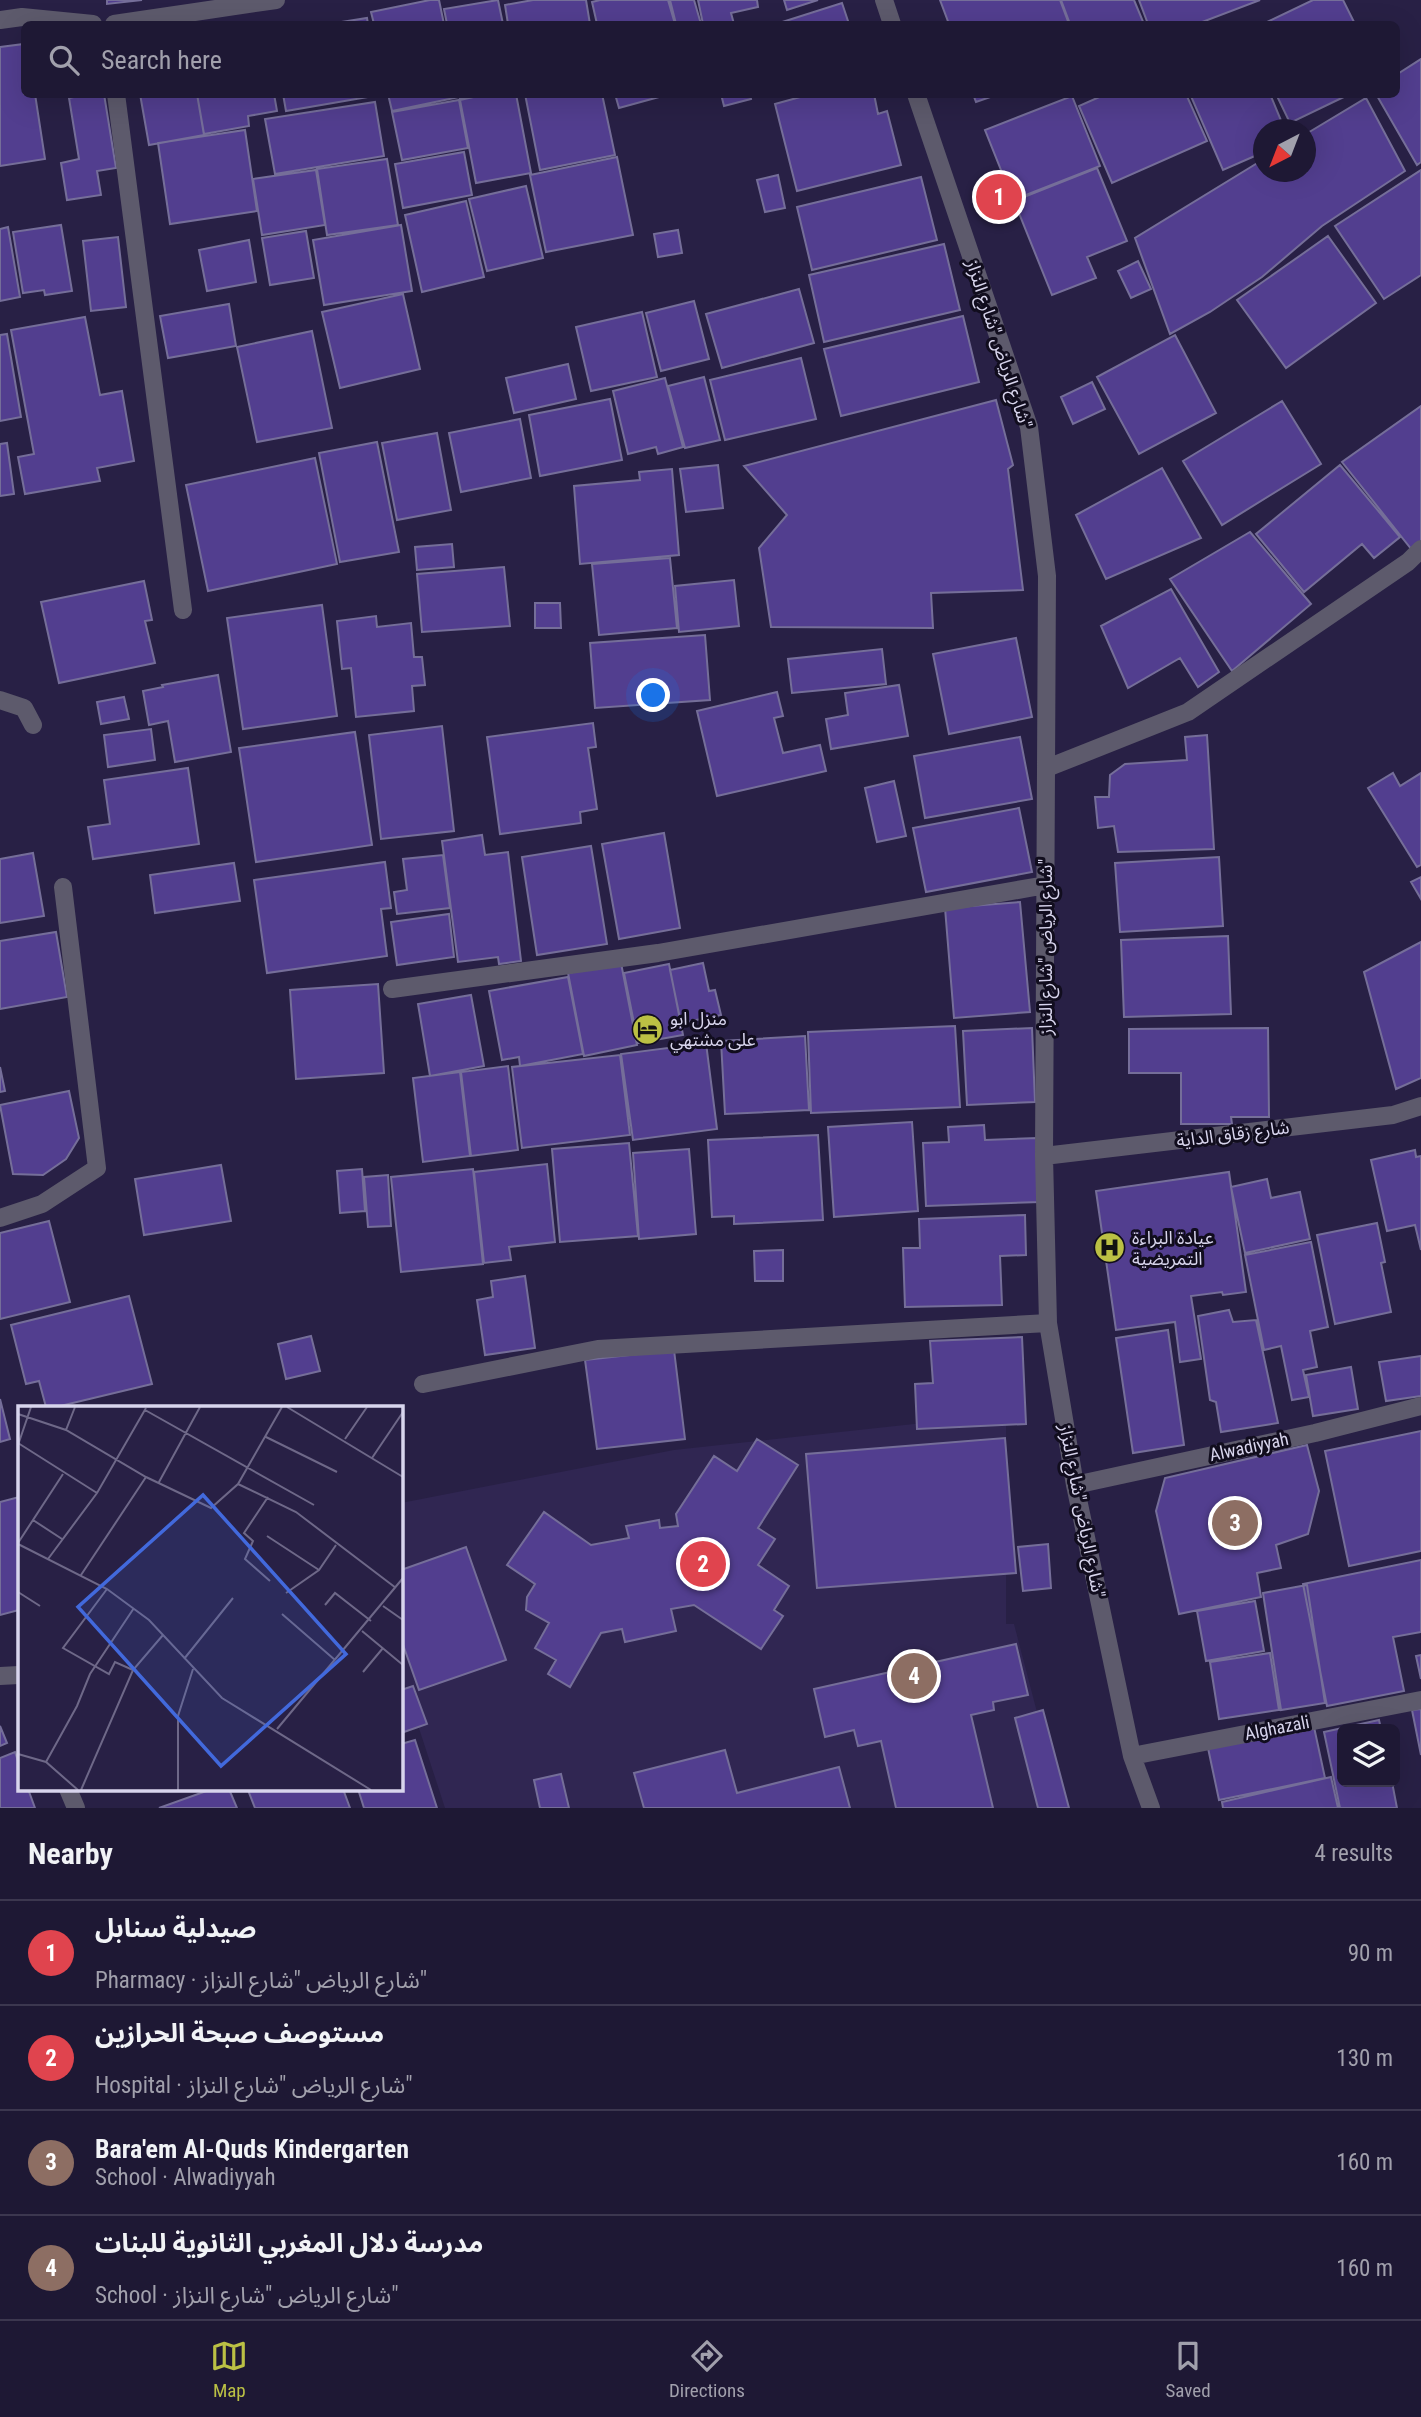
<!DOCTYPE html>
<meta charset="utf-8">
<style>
:root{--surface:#1e1834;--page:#2b2540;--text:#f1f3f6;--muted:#a1a0ac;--line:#3c374f;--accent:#bbc044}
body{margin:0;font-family:"Roboto Condensed","Noto Sans Arabic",sans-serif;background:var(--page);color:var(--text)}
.controls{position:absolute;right:21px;bottom:21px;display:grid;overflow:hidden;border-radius:10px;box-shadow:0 7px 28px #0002}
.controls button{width:63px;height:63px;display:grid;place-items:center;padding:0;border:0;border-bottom:2px solid var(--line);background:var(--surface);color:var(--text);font:35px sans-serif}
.compass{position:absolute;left:1253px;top:119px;width:63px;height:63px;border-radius:50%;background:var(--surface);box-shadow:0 7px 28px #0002;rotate:222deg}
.you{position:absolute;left:654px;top:696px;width:24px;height:24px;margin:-18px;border:5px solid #fff;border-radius:50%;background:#1a73e8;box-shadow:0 0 0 10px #1a73e833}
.badge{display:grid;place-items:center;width:46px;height:46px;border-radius:50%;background:var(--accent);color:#fff;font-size:23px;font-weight:700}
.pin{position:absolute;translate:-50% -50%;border:4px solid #fff;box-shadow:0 2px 7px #0006}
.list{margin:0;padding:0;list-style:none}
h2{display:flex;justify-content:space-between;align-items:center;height:91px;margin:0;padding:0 28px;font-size:30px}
h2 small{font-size:23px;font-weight:400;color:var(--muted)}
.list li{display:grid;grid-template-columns:46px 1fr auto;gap:21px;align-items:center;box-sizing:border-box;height:105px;padding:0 28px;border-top:2px solid var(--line)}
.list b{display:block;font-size:26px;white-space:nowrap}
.list p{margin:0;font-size:23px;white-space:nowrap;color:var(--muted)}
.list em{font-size:23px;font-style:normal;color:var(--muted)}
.icon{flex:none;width:38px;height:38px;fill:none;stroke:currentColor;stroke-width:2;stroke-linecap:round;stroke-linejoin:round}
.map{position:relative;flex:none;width:1421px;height:1808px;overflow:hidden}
.search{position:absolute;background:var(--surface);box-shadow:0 7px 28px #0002;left:21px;right:21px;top:21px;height:77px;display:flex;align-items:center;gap:18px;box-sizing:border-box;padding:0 24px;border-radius:10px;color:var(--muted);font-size:26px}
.sheet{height:511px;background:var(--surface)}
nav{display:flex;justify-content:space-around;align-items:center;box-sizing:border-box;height:98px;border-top:2px solid var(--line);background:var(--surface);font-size:19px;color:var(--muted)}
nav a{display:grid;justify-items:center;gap:4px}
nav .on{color:var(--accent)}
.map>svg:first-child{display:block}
.built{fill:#302652}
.building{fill:#523e8f;stroke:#756e99;stroke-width:2}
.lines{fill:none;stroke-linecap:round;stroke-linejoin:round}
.minor{stroke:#5d5a6c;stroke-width:18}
.labels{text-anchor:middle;stroke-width:6;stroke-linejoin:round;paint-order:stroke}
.street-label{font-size:18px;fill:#d8d5ed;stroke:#110d1e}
.poi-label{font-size:18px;fill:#d8d5ed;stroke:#110d1e;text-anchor:start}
.inset-road{fill:none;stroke:#6e6888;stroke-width:2}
.view{fill:#4269dc;fill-opacity:0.15;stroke:#4269dc;stroke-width:3.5}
.inset-edge{fill:none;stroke:#d8d5ed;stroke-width:3.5}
</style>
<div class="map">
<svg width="1421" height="1808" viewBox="0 0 1421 1808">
<rect width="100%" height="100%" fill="#282045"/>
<!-- built -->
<path class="built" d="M1006,1414V1624H1014L1062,1808H445L401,1673V1503L674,1450Z"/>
<!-- building -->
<path class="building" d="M107,0H142L107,4Z
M430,0H439L444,24H374L371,12Z
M498,0L503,24H447L444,9Z
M533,0H586L590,24H508L505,5Z
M600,0H668L675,24H597L592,2Z
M670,0H694L701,24H676Z
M698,0H757L758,7L731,13L734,24H703Z
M784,0H818L787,10Z
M940,0H1060L1069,24H949Z
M1061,0H1134L1144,24H1070Z
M1139,0H1260L1197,24H1148Z
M1313,0H1343L1355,24H1263Z
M842,3L849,24H776Z
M367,18L368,24H329Z
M24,44V94H35L45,159L0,166V47Z
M1421,59V162L1417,165L1376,94H1396V75Z
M88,94H104L116,168L97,171L101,195L67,200L61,163L79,159L69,98Z
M140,94H197L204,135L149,145Z
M197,94H274L277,111L248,116L249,126L204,134Z
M283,94H380V95L286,111Z
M388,94H458L459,97L392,111Z
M460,94H484L460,99Z
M487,94H516L531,173L476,183L460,100Z
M525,94H602L615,155L540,170Z
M615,94H670L619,108Z
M721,94H750L751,99L724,106Z
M811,94H874L878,114L887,111L901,165L797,191L775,104Z
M973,94H999L976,102Z
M1106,94H1186L1207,141L1112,183L1079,106Z
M1190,94H1270L1285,130H1264V152L1223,170Z
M1276,94H1350L1290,123Z
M1072,96L1100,166L1013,200L985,130Z
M1366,98L1405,171L1322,226L1262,277L1210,312L1170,334L1135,238L1264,159V172H1306V134Z
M459,100L468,148L402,160L392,112Z
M375,102L384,156L275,174L265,119Z
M245,130L257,211L170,224L158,143Z
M464,152L472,195L403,208L395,164Z
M617,157L633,235L546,252L530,175Z
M387,159L398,225L327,235L317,169Z
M1097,168L1127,241L1087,257L1096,278L1052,295L1014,201Z
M316,170L325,225L262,235L253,179Z
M1421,170V275L1384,299L1335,226Z
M778,175L785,208L765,212L757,180Z
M921,177L937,240L812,270L797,207Z
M526,186L543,258L487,271L469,199Z
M466,201L484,277L422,292L405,215Z
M61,225L72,291L45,295L44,290L23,293L13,232Z
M401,225L412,291L324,305L313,240Z
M8,227L20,297L0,301V229Z
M678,230L682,253L658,257L654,234Z
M306,231L314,278L270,285L262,238Z
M1328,236L1376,303L1286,368L1237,300Z
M118,237L126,307L91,311L83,241Z
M249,240L256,282L207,291L199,250Z
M944,244L960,310L824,342L809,275Z
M1138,261L1151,289L1131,298L1118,271Z
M799,289L814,343L722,368L706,314Z
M403,294L420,369L340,388L322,312Z
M694,301L709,359L661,371L646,313Z
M229,304L236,346L168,358L160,316Z
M642,312L657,377L591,391L576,327Z
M963,316L979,382L841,416L824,349Z
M85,317L100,395L122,391L134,461L97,468L100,481L25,494L18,457L34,454L11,330Z
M312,331L332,428L257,442L237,347Z
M7,334L21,417L0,421V335Z
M1175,335L1216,413L1139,454L1097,377Z
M801,358L816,419L725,440L710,380Z
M568,364L576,399L514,413L506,378Z
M704,377L720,440L685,448L668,386Z
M665,378L683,447L658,454L656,447L628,454L613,391Z
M1092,382L1105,409L1073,424L1061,397Z
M610,399L622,460L540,476L529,415Z
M996,400L1013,465L1008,469L1023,590L931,593L933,628L771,627L759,548L787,515L744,466Z
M1282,401L1321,464L1222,525L1183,461Z
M1421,406V541L1412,550L1342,462Z
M520,419L531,478L461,492L449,433Z
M437,433L451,510L397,520L382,443Z
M377,442L399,552L340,562L319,453Z
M7,443L14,494L0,496V444Z
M315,458L337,564L208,591L186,485Z
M718,465L723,508L686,512L680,469Z
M1340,465L1400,537L1374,558L1362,544L1304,592L1256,534Z
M1162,468L1201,538L1106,579L1076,515Z
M672,469L679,555L580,564L574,486L640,480L639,472Z
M1250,532L1311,604L1232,671L1170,579Z
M452,544L454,567L417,570L415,547Z
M670,558L677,628L599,635L592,564Z
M504,567L510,626L422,632L417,574Z
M734,580L739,626L679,632L675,586Z
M144,581L152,620L145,621L155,663L59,683L41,602Z
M1171,589L1219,672L1198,687L1180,658L1128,688L1101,626Z
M535,603H560L561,628H535Z
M322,605L337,716L243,729L227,618Z
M376,616L377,627L411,623L414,657H422L425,685L412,686L414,711L356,717L351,668L342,669L337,621Z
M705,635L710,700L595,708L590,643Z
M1016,638L1032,717L949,734L933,654Z
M882,649L886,684L792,693L788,659Z
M218,675L231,752L175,762L168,721L149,725L143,691L163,687L162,685Z
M899,685L908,736L831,749L826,719L848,715L845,693Z
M777,692L783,716L774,718L783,753L820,745L826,771L717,796L697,711Z
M124,697L129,719L101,724L97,702Z
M593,723L596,747L588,748L597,809L580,812L581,823L500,834L487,737Z
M442,726L454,831L381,839L369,735Z
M151,729L155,760L108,767L104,735Z
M355,732L372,845L256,862L239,748Z
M1207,735L1214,849L1118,852L1114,826L1098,828L1095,797H1109L1110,775L1125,764L1187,760L1185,737Z
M1020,737L1032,799L925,818L914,756Z
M188,768L199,844L93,859L88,827L110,824L104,780Z
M1393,773L1400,786L1421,773V865L1417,867L1368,788Z
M894,781L906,836L877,842L865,788Z
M1019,808L1032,872L926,892L913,828Z
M664,833L680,928L619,939L602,844Z
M482,835L485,855L508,852L521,961L499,964L498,957L458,962L442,841Z
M591,846L607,944L537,955L522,857Z
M33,853L44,916L0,923V859Z
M443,855L450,908L397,914L394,892L407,890L403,859Z
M1219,857L1223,926L1120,932L1115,863Z
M385,862L391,908L381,909L387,956L267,973L254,880Z
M234,863L240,901L155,913L150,875Z
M1421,877V899L1411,882Z
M1020,902L1030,1012L954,1018L945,908Z
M449,914L454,957L397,965L391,922Z
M56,932L67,997L0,1009V941Z
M1228,936L1231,1014L1124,1017L1121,940Z
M1421,942V1078L1396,1089L1364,972Z
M621,963L637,1045L584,1056L568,973Z
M703,963L709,991L715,990L721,1015L681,1023L670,970Z
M669,964L683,1035L638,1043L624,973Z
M568,977L583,1054L520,1066L519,1057L502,1060L489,991Z
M378,984L384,1073L296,1079L290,990Z
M471,995L484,1066L430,1076L418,1004Z
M955,1026L960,1107L811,1113L808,1032Z
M1032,1028L1035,1102L967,1105L963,1031Z
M1268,1028L1269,1117H1231L1232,1124H1181V1073H1129V1029Z
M805,1036L809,1110L725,1114L721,1041Z
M706,1043L717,1129L633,1140L621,1054Z
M620,1055L630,1135L522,1148L512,1067Z
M508,1066L518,1150L471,1156L461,1072Z
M0,1067L5,1091L0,1092Z
M460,1072L470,1156L423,1162L413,1078Z
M69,1091L79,1138L66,1159L43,1175L13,1174L0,1105Z
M912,1122L918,1211L834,1217L828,1127Z
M984,1125L985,1140L1037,1138L1040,1202L926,1206L923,1143L949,1142L948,1127Z
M818,1135L823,1220L734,1224V1216L712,1217L708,1140Z
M629,1143L638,1236L560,1242L552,1149Z
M689,1149L696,1234L639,1239L633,1153Z
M1415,1150L1416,1157L1421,1156V1250L1415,1225L1387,1231L1371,1160Z
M547,1164L555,1242L509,1247L511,1260L484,1263L474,1172Z
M221,1165L231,1221L144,1235L135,1179Z
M362,1169L365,1211L340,1213L337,1171Z
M473,1169L483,1264L401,1272L391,1177Z
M1229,1172L1246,1292L1223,1295L1222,1292L1191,1296L1201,1359L1180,1362L1175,1322L1116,1330L1096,1191Z
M388,1175L391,1226L368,1227L364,1177Z
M1267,1179L1271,1198L1300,1192L1310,1239L1245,1253L1231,1187Z
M1025,1215L1026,1255L1000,1256L1002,1305L905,1307L903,1248H920L919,1219Z
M49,1221L70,1302L0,1319V1233Z
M1377,1223L1385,1262L1381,1263L1391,1312L1335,1324L1317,1235Z
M1311,1242L1328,1327L1310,1331L1317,1367L1303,1370L1309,1397L1292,1400L1281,1346L1264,1350L1245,1255Z
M783,1250V1281H755L754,1251Z
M525,1276L535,1348L485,1355L477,1300L493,1297L491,1281Z
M129,1296L152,1384L56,1407H46L39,1381L26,1384L11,1325Z
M1229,1310L1233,1322L1256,1320L1278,1423L1221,1432L1216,1402L1210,1400L1198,1316Z
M1168,1330L1184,1445L1133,1453L1116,1338Z
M311,1336L320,1371L286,1379L278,1344Z
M1022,1337L1026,1424L917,1429L915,1384L933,1383L930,1341Z
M674,1350L685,1439L597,1449L585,1360Z
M1421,1356V1396L1386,1401L1379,1362Z
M1351,1367L1358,1409L1313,1416L1306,1375Z
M0,1399L10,1439L0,1442Z
M1421,1431V1551L1349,1566L1325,1451Z
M1005,1438L1016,1573L817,1588L806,1454Z
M757,1439L798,1465L758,1528L775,1539L758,1565L789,1586L774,1610L783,1616L761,1649L694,1605L671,1609L676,1631L625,1642L622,1629L601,1633L570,1687L548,1674L556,1660L535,1648L549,1623L526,1610L527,1597L535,1584L507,1565L544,1512L591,1545L629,1538L626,1526L659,1520L660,1528L678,1526L676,1514L714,1456L737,1471Z
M1307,1445L1319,1491L1308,1534L1276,1545L1281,1568L1257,1573L1261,1597L1179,1614L1156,1511L1165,1478Z
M19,1497V1610L0,1615V1502Z
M1048,1544L1051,1588L1023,1591L1018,1547Z
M466,1547L506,1660L419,1690L401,1639V1570Z
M1421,1560V1632L1393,1637L1404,1691L1327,1706L1303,1584Z
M1307,1585L1325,1703L1281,1710L1263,1593Z
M1255,1601L1264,1651L1206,1661L1197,1611Z
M1016,1644L1028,1695L993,1702L994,1710L971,1715L993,1808H896L881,1741L858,1746L854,1730L825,1737L814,1689Z
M1270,1653L1279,1710L1219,1719L1210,1662Z
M1421,1655V1679L1416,1656Z
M413,1686L427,1724L401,1733V1690Z
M1421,1709V1755L1412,1710Z
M1043,1710L1069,1808H1038L1015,1718Z
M1379,1720L1381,1729H1342V1782H1392L1397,1808H1340L1324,1732Z
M0,1726L7,1743L0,1746Z
M1314,1727L1325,1778L1219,1800L1208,1748Z
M415,1740L437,1808H364L358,1789H401V1744Z
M725,1750L737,1793L839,1767L850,1808H644L634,1773Z
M15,1752L19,1764V1789H28L35,1808H0V1758Z
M561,1774L569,1808H540L534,1780Z
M1331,1777L1338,1808H1223L1222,1802Z
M212,1789H229L237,1808H159Z
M251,1789H343L350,1808H255L248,1790Z"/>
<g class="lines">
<!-- minor -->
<path class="minor" d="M884,0L892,24
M0,20L22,17L93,24
M114,24L276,0
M116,94L183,610
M916,94L1029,427L1047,576L1044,1156L1048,1323L1075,1485L1132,1756L1151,1808
M0,700L24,708L33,725
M1047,768L1188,712L1408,562L1421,549
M392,989L658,953L1046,885
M1044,1156L1393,1115L1421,1106
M0,1218L42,1204L97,1168L63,887
M423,1384L598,1349L1048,1323
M1075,1485L1315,1433L1421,1406
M0,1676L19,1675
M1132,1756L1421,1700
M68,1789L76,1808"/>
</g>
<!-- icons -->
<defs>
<symbol id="hotel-disc" viewBox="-11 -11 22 22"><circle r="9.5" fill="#bbc044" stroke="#110d1e"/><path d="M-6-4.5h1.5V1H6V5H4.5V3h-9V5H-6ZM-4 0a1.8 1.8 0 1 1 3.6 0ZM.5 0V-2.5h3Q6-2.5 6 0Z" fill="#111"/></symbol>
<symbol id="hospital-disc" viewBox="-11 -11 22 22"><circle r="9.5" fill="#bbc044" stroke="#110d1e"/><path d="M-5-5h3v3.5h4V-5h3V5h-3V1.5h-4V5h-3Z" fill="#111"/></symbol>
</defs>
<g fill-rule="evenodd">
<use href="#hotel-disc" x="630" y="1012" width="35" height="35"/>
<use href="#hospital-disc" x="1092" y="1230" width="35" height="35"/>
</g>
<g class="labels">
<!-- street labels -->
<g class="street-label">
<text transform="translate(999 344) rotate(72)" y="6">شارع الرياض "شارع النزاز"</text>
<text transform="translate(1046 947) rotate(-90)" y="6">شارع الرياض "شارع النزاز"</text>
<text transform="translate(1233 1134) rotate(-7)" y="6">شارع زقاق الداية</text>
<text transform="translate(1249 1447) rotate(-12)" y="6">Alwadiyyah</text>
<text transform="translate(1082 1511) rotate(79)" y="6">شارع الرياض "شارع النزاز"</text>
<text transform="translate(1277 1728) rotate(-11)" y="6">Alghazali</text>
</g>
<!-- poi labels -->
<g class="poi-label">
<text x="670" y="1025">منزل ابو<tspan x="670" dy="21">على مشتهي</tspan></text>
<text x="1132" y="1244">عيادة البراءة<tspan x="1132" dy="21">التمريضية</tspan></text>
</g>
</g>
<!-- overview -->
<g transform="translate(18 1406)">
<rect width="385" height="385" fill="#282045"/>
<path class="inset-road" d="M269,1L385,71M127,4L296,99M0,8L48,24L128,71L193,102L220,78L264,1M48,24L57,1M248,31L319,66M327,33L349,1M0,37L79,87M0,39L13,1M354,52L385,6M141,76L182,1M220,78L278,106L378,182M250,91L226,127L235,135L227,153L252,175M15,114L44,133M249,130L301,164M0,137L45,68M0,138L89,183L131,214L204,292L353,384M30,153L79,87L128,2M63,169L128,71M89,183L45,242L91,268L97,256L115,264M0,186L22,200M268,187L301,164L318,139M307,199L317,187L353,215M365,200L385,214M264,208L317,254M344,225L385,259M166,253L215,192M345,266L365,242M259,323L385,172M0,348L28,356L60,384M28,356L59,300L72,268L116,202M63,384L115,264L145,229M160,384V310L175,263"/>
<path class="view" d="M185,89L328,248L203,360L60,201Z"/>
<rect width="385" height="385" class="inset-edge"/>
</g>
</svg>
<div class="controls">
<button><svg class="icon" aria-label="layers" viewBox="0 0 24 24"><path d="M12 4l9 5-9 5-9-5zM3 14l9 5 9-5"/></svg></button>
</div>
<svg class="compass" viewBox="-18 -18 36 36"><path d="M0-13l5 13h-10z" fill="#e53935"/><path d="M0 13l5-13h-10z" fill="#a1a0ac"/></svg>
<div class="you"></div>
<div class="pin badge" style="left:999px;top:197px;background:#e0444e">1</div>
<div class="pin badge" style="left:703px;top:1564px;background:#e0444e">2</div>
<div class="pin badge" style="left:1235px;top:1523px;background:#8d6e63">3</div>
<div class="pin badge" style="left:914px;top:1676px;background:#8d6e63">4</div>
<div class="search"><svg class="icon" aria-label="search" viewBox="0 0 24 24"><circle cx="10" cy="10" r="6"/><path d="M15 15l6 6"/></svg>Search here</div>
</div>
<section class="sheet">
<h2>Nearby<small>4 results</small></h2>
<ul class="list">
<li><span class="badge" style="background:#e0444e">1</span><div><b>صيدلية سنابل</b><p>Pharmacy · شارع الرياض &quot;شارع النزاز&quot;</p></div><em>90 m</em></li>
<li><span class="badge" style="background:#e0444e">2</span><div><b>مستوصف صبحة الحرازين</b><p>Hospital · شارع الرياض &quot;شارع النزاز&quot;</p></div><em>130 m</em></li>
<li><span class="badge" style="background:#8d6e63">3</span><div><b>Bara'em Al-Quds Kindergarten</b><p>School · Alwadiyyah</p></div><em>160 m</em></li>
<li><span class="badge" style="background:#8d6e63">4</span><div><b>مدرسة دلال المغربي الثانوية للبنات</b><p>School · شارع الرياض &quot;شارع النزاز&quot;</p></div><em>160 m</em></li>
</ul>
</section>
<nav>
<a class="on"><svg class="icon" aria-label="map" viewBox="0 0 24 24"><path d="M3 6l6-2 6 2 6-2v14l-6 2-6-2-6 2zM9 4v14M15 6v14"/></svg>Map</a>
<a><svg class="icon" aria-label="directions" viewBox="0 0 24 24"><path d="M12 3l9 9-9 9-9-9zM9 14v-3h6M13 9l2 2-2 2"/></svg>Directions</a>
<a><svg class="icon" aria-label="saved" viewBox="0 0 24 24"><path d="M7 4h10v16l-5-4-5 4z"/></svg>Saved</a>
</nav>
